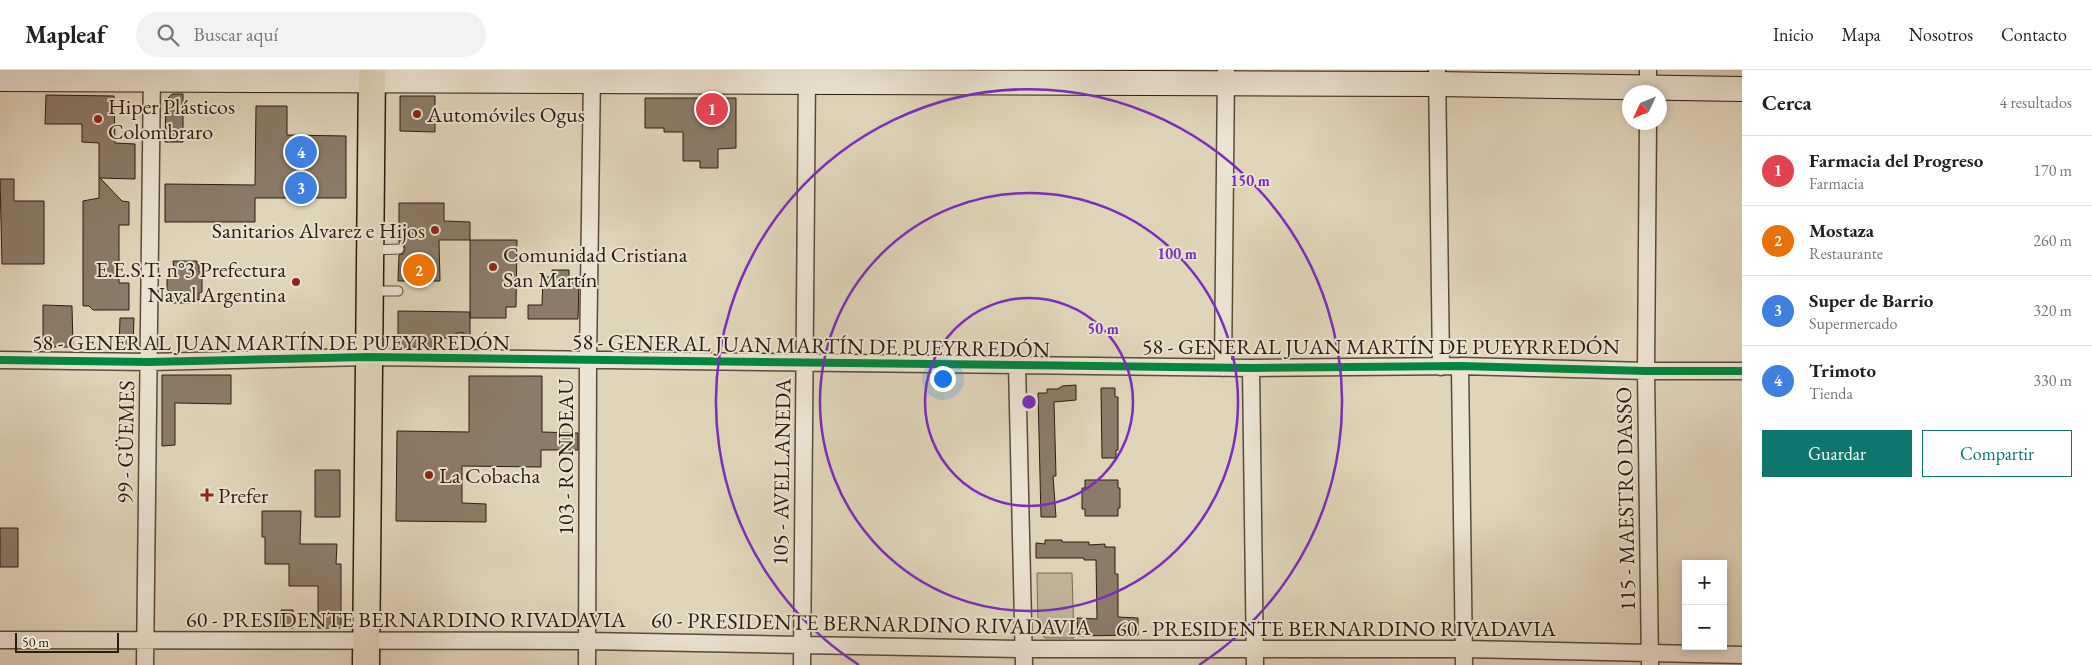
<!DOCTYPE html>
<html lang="es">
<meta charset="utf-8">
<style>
:root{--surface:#fff;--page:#f2f2f2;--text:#222;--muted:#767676;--line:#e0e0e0;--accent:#0f766e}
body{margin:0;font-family:"EB Garamond",serif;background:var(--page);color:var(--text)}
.controls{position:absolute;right:15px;bottom:15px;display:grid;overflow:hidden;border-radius:0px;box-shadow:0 2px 8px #0003}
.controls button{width:45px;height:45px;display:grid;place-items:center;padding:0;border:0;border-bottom:1px solid var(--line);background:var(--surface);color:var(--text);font:25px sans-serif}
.compass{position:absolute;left:1622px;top:15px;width:45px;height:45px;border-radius:50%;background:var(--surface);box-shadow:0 2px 8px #0003;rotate:226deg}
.scale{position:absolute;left:15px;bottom:12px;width:104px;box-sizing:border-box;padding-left:5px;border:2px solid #2e1a10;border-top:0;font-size:14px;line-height:18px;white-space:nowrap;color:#2e1a10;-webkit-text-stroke:4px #ece4d2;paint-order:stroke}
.you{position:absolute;left:942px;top:308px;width:18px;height:18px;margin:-12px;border:4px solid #fff;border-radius:50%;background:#1a73e8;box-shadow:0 0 0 8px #1a73e833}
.badge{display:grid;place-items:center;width:32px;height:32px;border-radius:50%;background:var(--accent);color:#fff;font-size:16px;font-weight:700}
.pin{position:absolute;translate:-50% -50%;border:2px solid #fff;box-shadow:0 1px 5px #0006}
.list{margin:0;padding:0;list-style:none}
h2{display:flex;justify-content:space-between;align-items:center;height:65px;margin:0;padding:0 20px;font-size:21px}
h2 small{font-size:16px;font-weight:400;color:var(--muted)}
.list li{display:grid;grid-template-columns:32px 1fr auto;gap:15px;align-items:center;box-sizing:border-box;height:70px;padding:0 20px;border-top:1px solid var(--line)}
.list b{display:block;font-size:19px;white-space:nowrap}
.list p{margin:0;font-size:16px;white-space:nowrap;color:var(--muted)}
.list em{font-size:16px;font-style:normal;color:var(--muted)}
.actions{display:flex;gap:10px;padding:15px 20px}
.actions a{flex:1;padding:11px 0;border:1px solid var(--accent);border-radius:0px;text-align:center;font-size:18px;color:var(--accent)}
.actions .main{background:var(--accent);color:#fff}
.icon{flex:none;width:28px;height:28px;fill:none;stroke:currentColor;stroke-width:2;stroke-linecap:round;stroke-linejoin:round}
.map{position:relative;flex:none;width:1742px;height:595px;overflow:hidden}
header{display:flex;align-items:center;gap:30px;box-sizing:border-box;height:70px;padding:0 25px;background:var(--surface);border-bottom:1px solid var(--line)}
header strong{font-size:24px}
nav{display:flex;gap:28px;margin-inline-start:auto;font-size:18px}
.search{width:350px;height:45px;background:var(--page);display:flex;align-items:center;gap:12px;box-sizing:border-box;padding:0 18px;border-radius:28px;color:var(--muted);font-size:19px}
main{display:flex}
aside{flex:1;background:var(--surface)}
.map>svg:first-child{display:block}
.green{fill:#c3b59c;stroke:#786856}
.building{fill:#8b7b68;stroke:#2e1a10}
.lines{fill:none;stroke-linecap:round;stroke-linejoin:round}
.lane-casing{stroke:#5b493a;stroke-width:11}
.street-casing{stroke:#5b493a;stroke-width:19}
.secondary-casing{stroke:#2e1a10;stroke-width:26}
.primary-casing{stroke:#2e1a10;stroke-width:29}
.lane{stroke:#ece4d2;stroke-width:9}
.street{stroke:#ece4d2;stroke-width:16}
.secondary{stroke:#ece4d2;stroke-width:24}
.primary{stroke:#e1d5b9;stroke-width:26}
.cycleway-casing{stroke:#ece4d2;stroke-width:11}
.cycleway{stroke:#00873e;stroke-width:8}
.ring{fill:none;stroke:#7b2cbf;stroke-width:2.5}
.poi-dot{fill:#8f2418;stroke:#ece4d2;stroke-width:2}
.labels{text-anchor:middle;stroke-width:4;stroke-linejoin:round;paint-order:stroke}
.poi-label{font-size:22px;fill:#2e1a10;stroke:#ece4d2;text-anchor:start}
.street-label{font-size:22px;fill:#2e1a10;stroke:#ece4d2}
.centre{fill:#7b2cbf;stroke:#ece4d2;stroke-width:2.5}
.ring-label{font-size:15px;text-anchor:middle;font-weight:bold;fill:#7b2cbf;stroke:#ece4d2;stroke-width:4;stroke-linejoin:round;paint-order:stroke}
</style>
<header>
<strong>Mapleaf</strong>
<div class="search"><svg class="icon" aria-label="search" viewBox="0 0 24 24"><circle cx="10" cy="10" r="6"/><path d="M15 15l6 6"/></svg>Buscar aquí</div>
<nav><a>Inicio</a><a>Mapa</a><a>Nosotros</a><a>Contacto</a></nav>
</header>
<main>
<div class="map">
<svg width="1742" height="595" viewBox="0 0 1742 595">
<rect width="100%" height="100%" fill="#e1d5b9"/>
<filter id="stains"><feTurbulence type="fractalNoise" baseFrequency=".004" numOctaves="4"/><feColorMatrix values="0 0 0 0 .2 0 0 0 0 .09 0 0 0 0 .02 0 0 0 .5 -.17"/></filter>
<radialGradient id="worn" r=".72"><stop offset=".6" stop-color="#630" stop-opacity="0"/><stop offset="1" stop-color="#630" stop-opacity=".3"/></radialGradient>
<!-- green -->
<path class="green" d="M1037,503H1072L1074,568H1045L1038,561Z"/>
<!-- building -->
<path class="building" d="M172,24H183V72H165L166,30Z
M46,25L114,26L115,73L135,74V109L100,108L122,131L129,132V155H119V213H129V240H93L89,236H83V131L99,128V73L82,72V54H45Z
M400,26H435V62L400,61Z
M645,28H736V78L718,79V98H700V91H683V62H664V58H645Z
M256,36H287V65L346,66V128H255V152H165V114L255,115Z
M0,109H14V131H44V194H2Z
M399,133H444V151L470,152V170H439L440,211H398L399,185L403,184L405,179L404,175L399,173Z
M470,170H517L516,237H506V248H470Z
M173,191H197V194L199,195V202H202V222L199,223V230H197V233H173V226L167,219V205L174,199Z
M552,200H569V207L579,208L578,249H528V235H542L543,207H552Z
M43,235L72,236L73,277H43Z
M398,241L470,242V268H466L464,263L460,262L455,264L454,268H434V277H398Z
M120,248H134L133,274L129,278H119Z
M162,305H231V334L175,333V375L162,376Z
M469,306H542V362L578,363V380H541V397L462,396V433L486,434V452L396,451L397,361L469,362Z
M1076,315V330L1054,332L1056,406H1053L1056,447H1041L1038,323H1047V319H1058L1062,316Z
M1101,318H1115V327H1118V380H1116V388H1102Z
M315,400H340V447H315Z
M1085,410H1118V418H1120V438H1118V446H1085V439H1082V418H1085Z
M262,441H301L300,474H337L336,494H341V558H318V516H289V494H265V467H262Z
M0,458H18V497H0Z
M1045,470H1062V472H1089V475L1105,474V477H1115V504H1118V547L1138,548V565L1078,566L1077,548L1097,549L1096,490H1084V488H1036V473L1045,474Z
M281,540H293V558H281Z"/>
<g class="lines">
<defs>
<path id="lane" d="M371,180L399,179
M372,221H398
M459,288L460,268"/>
<path id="street" d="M1437,0L1441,297
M1648,22V0
M1648,52L1646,301L1650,595
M0,290L149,292L368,287L1251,298L1460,296L1646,301H1742
M1017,294L1024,595
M1460,296L1464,595
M1223,298L1226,0
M1251,298L1255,595
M0,570L587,571L1023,579H1464L1742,585
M145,595L152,0
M587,595L588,290L592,2
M802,595L807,2"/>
<path id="secondary" d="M0,9L1437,14L1742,19"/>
<path id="primary" d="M366,595L372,0"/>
</defs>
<!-- lane casing -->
<use href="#lane" class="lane-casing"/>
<!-- street casing -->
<use href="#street" class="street-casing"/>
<!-- secondary casing -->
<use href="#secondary" class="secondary-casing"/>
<!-- primary casing -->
<use href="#primary" class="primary-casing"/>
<!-- lane -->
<use href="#lane" class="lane"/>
<!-- street -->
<use href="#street" class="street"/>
<!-- secondary -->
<use href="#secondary" class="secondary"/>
<!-- primary -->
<use href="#primary" class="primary"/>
<defs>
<path id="cycleway" d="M0,290L149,292L368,287L1251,298L1460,296L1646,301H1742"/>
</defs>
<!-- cycleway casing -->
<use href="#cycleway" class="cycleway-casing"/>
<!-- cycleway -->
<use href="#cycleway" class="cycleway"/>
</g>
<!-- distance rings -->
<g class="ring">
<circle cx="1029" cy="332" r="104"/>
<circle cx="1029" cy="332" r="209"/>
<path d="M859 595A313 313 0 1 1 1199 595"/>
</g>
<!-- markers -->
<g class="poi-dot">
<circle cx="417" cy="44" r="5"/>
<circle cx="98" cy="49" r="5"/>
<circle cx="435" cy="160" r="5"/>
<circle cx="493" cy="197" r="5"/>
<circle cx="296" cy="212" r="5"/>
<circle cx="429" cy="405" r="5"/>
<path d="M204.5 417.5h5v5h5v5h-5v5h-5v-5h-5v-5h5z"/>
</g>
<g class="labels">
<!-- poi labels -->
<g class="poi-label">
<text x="108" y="44">Hiper Plásticos<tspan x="108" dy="25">Colombraro</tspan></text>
<text x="427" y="52">Automóviles Ogus</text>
<text x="425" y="168" text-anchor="end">Sanitarios Alvarez e Hijos</text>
<text x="503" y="192">Comunidad Cristiana<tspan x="503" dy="25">San Martín</tspan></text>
<text x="286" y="207" text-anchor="end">E.E.S.T. n°3 Prefectura<tspan x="286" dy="25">Naval Argentina</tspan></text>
<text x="439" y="413">La Cobacha</text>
<text x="218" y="433">Prefer</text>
</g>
<!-- street labels -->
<g class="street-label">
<text x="271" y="280">58 - GENERAL JUAN MARTÍN DE PUEYRREDÓN</text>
<text transform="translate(811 275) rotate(1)" y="8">58 - GENERAL JUAN MARTÍN DE PUEYRREDÓN</text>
<text x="1381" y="284">58 - GENERAL JUAN MARTÍN DE PUEYRREDÓN</text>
<text transform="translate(125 372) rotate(-89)" y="8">99 - GÜEMES</text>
<text transform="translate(565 387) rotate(-90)" y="8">103 - RONDEAU</text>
<text transform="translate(781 402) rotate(-89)" y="8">105 - AVELLANEDA</text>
<text transform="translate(1625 429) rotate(-91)" y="8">115 - MAESTRO DASSO</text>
<text x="406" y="557">60 - PRESIDENTE BERNARDINO RIVADAVIA</text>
<text transform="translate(871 553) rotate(1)" y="8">60 - PRESIDENTE BERNARDINO RIVADAVIA</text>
<text x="1336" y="566">60 - PRESIDENTE BERNARDINO RIVADAVIA</text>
</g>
</g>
<circle cx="1029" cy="332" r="8" class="centre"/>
<g class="ring-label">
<text x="1250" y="116">150 m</text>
<text x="1177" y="189">100 m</text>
<text x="1103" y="264">50 m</text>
</g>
<rect width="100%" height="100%" filter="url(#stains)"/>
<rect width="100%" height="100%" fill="url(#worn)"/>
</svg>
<div class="controls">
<button>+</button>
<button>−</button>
</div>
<svg class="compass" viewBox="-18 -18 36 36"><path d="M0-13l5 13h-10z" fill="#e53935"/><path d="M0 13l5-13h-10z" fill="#767676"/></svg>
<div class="scale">50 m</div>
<div class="you"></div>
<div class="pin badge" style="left:712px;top:39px;background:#e0444e">1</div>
<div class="pin badge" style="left:419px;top:200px;background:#e8710a">2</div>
<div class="pin badge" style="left:301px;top:118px;background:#3f7fe0">3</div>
<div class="pin badge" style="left:301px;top:82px;background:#3f7fe0">4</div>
</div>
<aside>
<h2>Cerca<small>4 resultados</small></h2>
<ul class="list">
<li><span class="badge" style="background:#e0444e">1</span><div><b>Farmacia del Progreso</b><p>Farmacia</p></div><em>170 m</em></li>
<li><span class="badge" style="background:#e8710a">2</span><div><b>Mostaza</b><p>Restaurante</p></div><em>260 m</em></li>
<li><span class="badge" style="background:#3f7fe0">3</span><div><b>Super de Barrio</b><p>Supermercado</p></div><em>320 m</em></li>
<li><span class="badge" style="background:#3f7fe0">4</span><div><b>Trimoto</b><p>Tienda</p></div><em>330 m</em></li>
</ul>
<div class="actions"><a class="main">Guardar</a><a>Compartir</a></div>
</aside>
</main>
